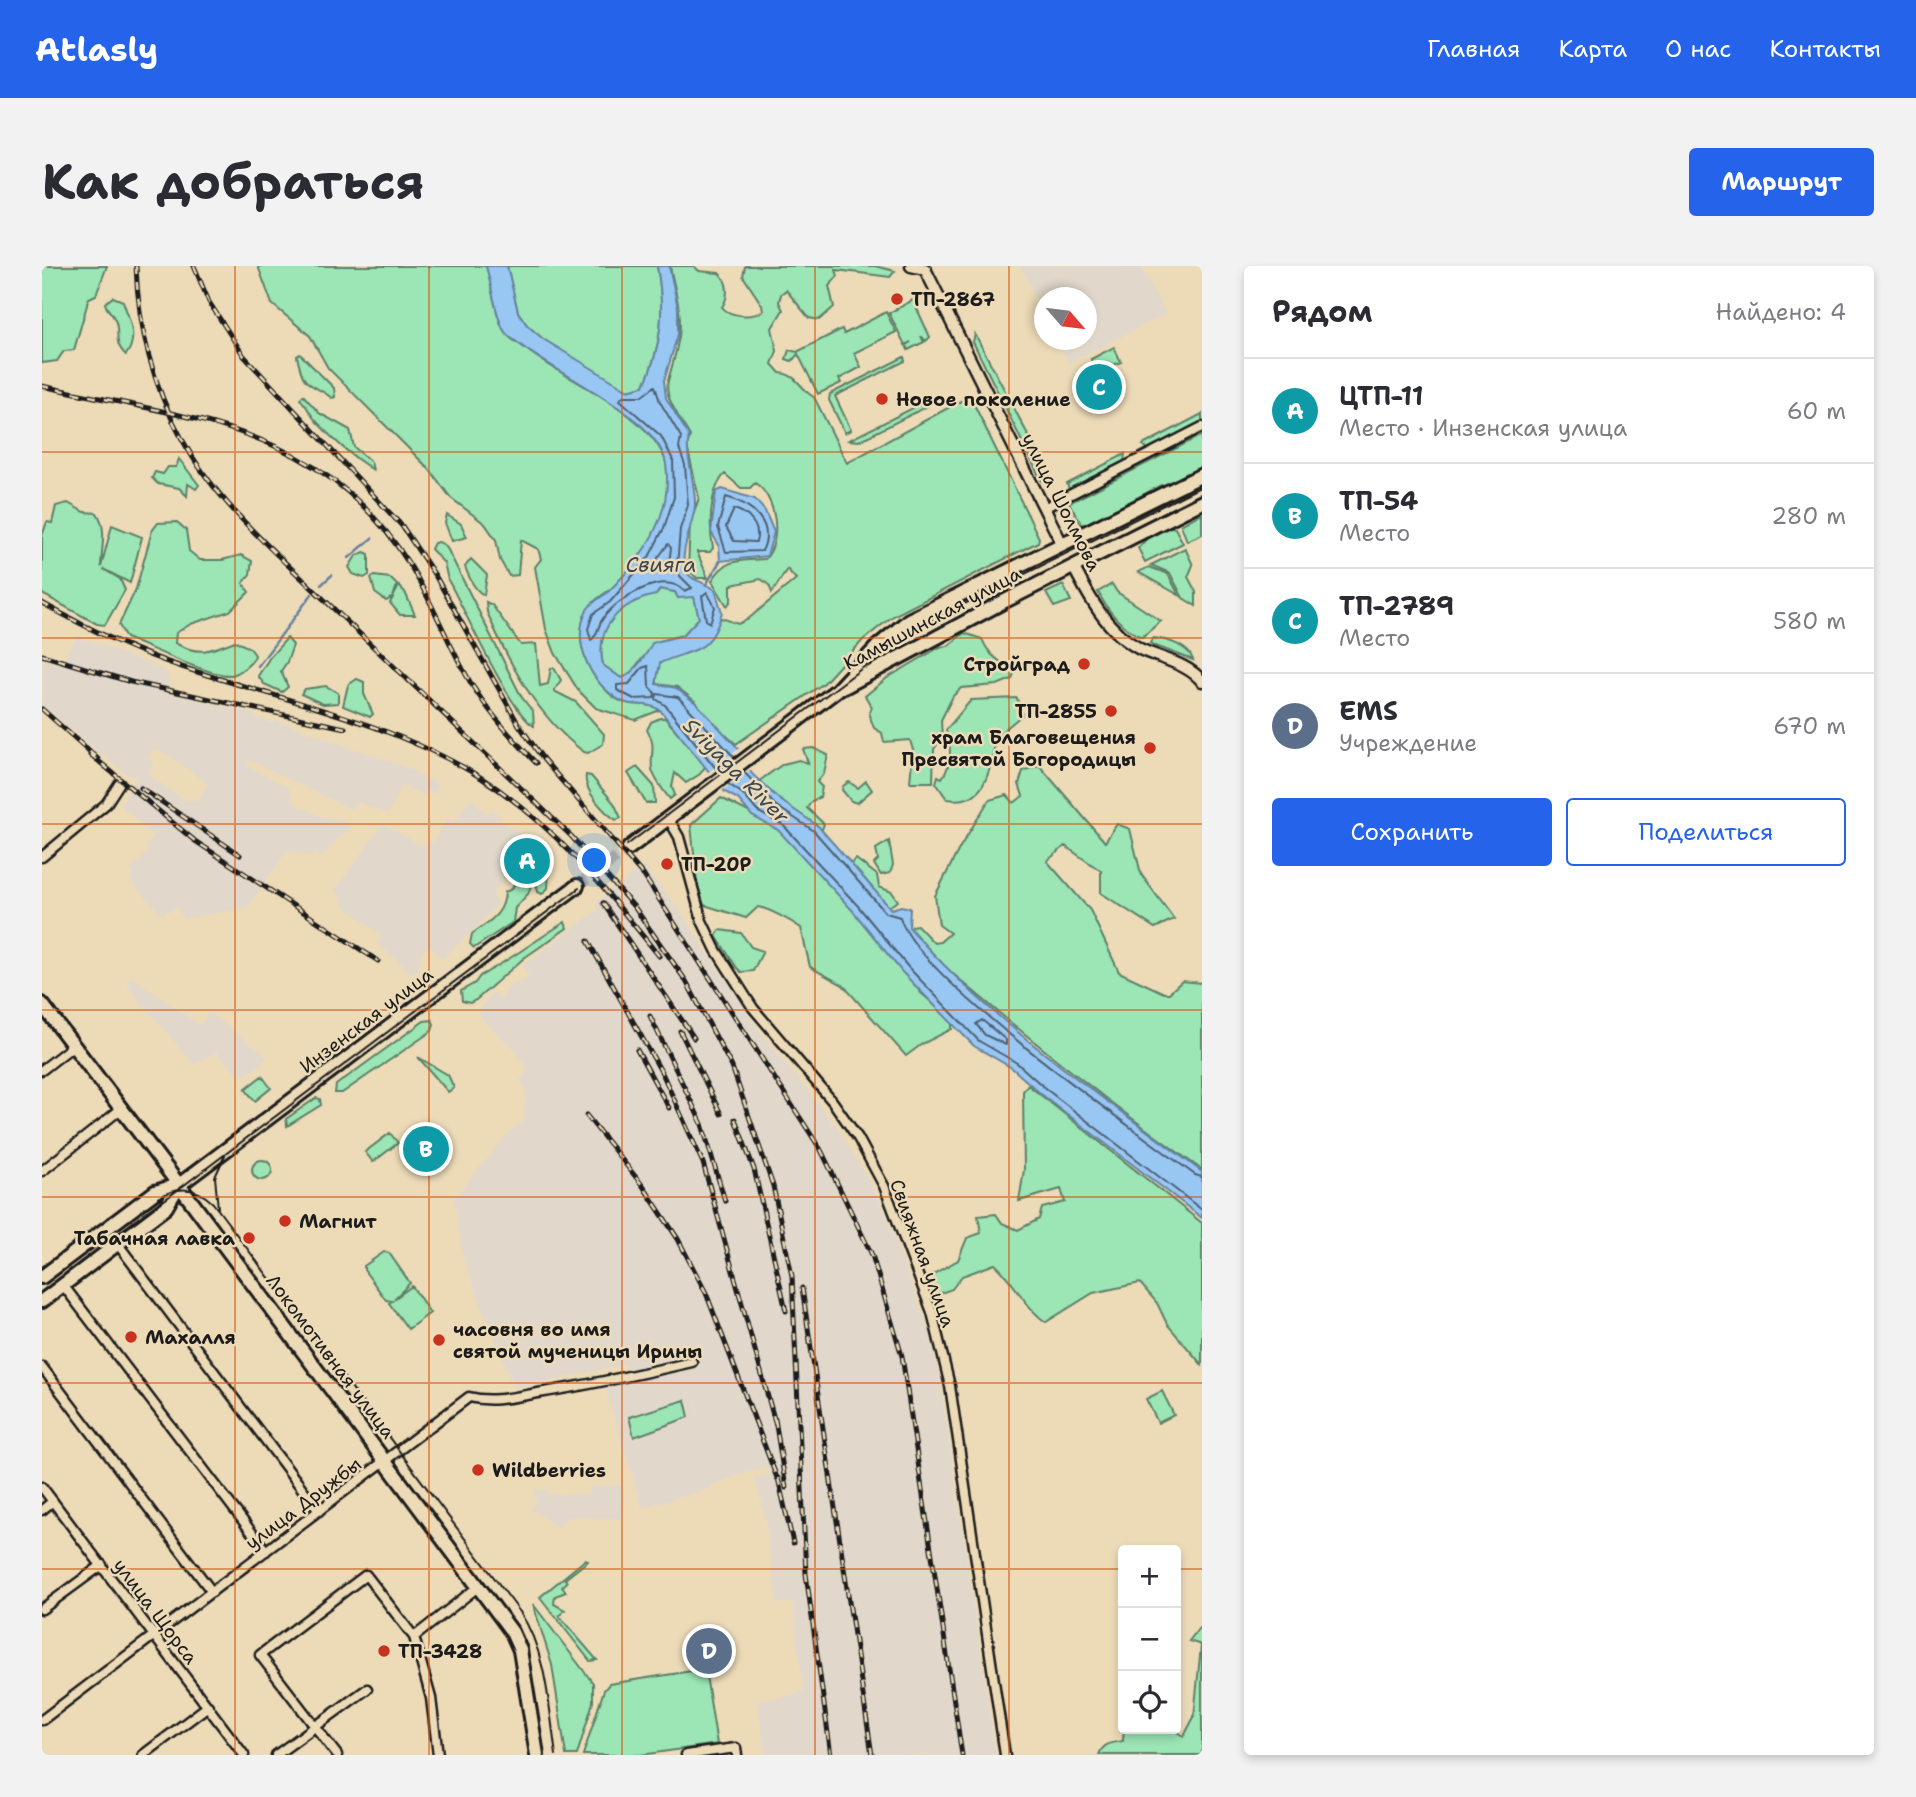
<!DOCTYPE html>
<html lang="ru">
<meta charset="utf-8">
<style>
:root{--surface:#fff;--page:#f2f2f3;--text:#2b2b33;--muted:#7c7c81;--line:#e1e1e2;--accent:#2563eb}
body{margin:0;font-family:"Shantell Sans",sans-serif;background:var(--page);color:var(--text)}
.controls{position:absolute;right:21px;bottom:21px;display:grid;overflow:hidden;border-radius:7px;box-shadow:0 4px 10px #0003}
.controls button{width:63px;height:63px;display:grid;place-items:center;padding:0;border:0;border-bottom:2px solid var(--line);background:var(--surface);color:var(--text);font:35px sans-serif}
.compass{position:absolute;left:992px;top:21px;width:63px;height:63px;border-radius:50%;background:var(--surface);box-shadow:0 4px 10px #0003;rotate:118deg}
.you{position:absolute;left:553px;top:595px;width:24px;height:24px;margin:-18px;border:5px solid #fff;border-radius:50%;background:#1a73e8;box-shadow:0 0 0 10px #1a73e833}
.badge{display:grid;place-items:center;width:46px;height:46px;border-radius:50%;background:var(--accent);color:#fff;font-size:23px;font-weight:700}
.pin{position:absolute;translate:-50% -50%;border:4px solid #fff;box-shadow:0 2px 7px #0006}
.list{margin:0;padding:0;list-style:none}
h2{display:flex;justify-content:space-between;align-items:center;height:91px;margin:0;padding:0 28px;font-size:30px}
h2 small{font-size:23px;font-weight:400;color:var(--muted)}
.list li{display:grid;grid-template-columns:46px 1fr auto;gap:21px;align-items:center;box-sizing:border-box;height:105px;padding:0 28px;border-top:2px solid var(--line)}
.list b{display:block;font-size:26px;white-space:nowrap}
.list p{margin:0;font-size:23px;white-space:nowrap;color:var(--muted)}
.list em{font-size:23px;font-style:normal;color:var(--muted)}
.actions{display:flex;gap:14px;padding:21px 28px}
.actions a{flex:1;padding:16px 0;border:2px solid var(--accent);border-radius:7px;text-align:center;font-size:24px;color:var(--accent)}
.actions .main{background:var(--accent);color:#fff}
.icon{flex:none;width:38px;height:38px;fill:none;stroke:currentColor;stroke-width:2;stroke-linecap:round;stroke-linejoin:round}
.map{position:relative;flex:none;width:1160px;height:1489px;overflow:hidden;border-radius:7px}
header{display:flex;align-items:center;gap:42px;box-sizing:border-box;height:98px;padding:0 35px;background:var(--accent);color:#fff}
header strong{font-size:33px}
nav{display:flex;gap:38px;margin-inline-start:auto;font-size:24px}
.intro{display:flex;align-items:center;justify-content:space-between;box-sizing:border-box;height:168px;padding:0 42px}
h1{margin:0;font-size:49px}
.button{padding:18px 32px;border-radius:7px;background:var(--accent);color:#fff;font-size:24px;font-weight:700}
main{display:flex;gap:42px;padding:0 42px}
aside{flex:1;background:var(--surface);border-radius:7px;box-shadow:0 4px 10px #0003}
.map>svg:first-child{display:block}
.built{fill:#e1d8cb;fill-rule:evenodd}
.green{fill:#9ce5b5;stroke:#5c8068;stroke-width:2}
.water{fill:#99c7f4;stroke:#67839e;stroke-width:2;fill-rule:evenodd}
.pier{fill:#eddbb8}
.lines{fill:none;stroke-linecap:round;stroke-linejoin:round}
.shore{stroke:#4e6072;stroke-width:2}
.stream{stroke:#67839e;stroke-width:2.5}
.primary-tunnel{stroke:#c3b599;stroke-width:12;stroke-dasharray:12 6;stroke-linecap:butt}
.minor-casing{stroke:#1c1c1c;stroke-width:13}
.tertiary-casing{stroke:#1c1c1c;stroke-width:15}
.secondary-casing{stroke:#1c1c1c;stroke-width:18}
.primary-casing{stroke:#1c1c1c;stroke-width:18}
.minor{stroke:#eddbb8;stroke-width:8}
.tertiary{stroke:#eddbb8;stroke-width:10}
.secondary{stroke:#eddbb8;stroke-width:12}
.primary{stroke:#eddbb8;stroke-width:12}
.tram{stroke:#1c1c1c;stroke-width:2}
.rail-casing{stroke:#1c1c1c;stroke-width:5}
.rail{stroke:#eddbb8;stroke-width:2.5;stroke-dasharray:8;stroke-linecap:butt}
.grid{fill:none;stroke:#d4530e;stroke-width:2;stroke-opacity:0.55}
.poi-dot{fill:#c8321e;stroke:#eddbb8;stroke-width:2.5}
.labels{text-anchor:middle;stroke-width:5;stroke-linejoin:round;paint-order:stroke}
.poi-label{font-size:19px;font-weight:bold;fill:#1c1c1c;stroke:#eddbb8;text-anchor:start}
.street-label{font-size:19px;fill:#1c1c1c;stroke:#eddbb8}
.water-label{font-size:21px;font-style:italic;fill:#3b4752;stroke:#eddbb8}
</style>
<header>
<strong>Atlasly</strong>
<nav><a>Главная</a><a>Карта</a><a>О нас</a><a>Контакты</a></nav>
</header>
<div class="intro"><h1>Как добраться</h1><a class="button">Маршрут</a></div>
<main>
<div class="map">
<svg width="1160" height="1489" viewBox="0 0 1160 1489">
<rect width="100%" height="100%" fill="#eddbb8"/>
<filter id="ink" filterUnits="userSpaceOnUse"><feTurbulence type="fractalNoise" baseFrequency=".0143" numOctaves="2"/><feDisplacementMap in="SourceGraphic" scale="14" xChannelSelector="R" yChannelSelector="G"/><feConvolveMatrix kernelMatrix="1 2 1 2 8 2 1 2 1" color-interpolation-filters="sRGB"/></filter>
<g filter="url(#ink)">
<!-- built -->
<path class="built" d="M978,0H1099L1124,48L1027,97L1015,74H1044V32H1002V49Z
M35,370L125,405L130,427L203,445L231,458L233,454L366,502L397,519L392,528L386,525L383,530L360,519L346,548L317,537L308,543L207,494L205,500L246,521L254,539L278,550L299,554L308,561L278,592L274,588L269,590L245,585L206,641L142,653L135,641L120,649L87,614L92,608L88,604L107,584L104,580L111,571L79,539L94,512L78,504L0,440V393L19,399ZM111,483L124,488L164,516L166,519L156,534H142L106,508L113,497L107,493Z
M429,532L445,548L451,544L459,550L457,554L495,579L487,589L484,587L451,627L456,638L433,663L400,693L388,680L380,685L376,703L370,708L335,677L340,670L301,639L299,630L292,625L341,558L377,578L387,579L406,553L412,557Z
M601,600L637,643L715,761L796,862L839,936L888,1067L899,1119L954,1489H723L715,1434L751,1429L761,1424L750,1336L735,1338L722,1246L712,1212L728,1208L725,1200L669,1219L670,1222L600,1242L562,1119L647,1101L658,1158L646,1093L585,1109L582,1099L472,1122L421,993L412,932L469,864L482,855L484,826L478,812L487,804L475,789L477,787L440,754L437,745L450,726L460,732L468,718L487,712L481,699L557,643L553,637Z
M90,711L158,759L167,746L225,791L213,803L198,810L174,786L152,799L84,719Z
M548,1220H580V1253L526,1250L516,1262L489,1243L494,1237L492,1225L505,1223L506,1228L547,1229Z"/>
<!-- green -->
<path class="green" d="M0,0H65L54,29L47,32L32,84L22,85L15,95L0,97Z
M216,0H444C449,16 454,53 463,66C467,73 478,78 484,83C525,116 603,143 623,193C640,238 602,290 572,320C565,327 553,333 548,340C528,370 544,407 569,429C588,445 602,433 618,444L593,454L554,442L536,424L513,387L504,363L493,301L499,293L496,283L479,274L476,309L467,310L458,294L454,274L443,258L409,232L387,203L286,102L268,70L230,38Z
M465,0H615C623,44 620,79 602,120L586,124L576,121L501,73L485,59L476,46Z
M628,0H652L657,5L677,7C687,16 687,31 680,41C688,51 710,52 721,45L720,39L701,10L703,0H833L853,5L848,11L794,4L796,10L787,20L792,41L777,54L767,52L744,24L739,28L737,36L741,44L730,62L735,85L730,98L738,107C756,108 760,126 772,131L805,197L928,130L997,272L996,276L851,350L821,374L782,417L694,478L654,443L655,437L635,421L615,418V398L680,352L696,358L705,354L754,313L745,303L730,327L727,319L719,313L689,319V335L685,340L670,315C683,291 700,295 723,293C741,274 734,230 713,217L708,222H699L683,208C667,224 667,261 671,282L668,286H655L666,312H655L646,304L648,257L657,232L645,180L648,170C612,112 627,129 637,70C641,47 632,22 628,0Z
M71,31L81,35C87,53 97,72 84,89C69,75 80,66 72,52C69,45 64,44 63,37Z
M871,34L888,71L884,75L879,70L882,76L866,84L864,79L869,76L863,79L847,47Z
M844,46L854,66L812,87L819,101L797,113L799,117L776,128L756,88L750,95L744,93L747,84L755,86L800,63L802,68Z
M933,68L1004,203L1005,217L999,214L931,76Z
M1072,81L1079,96L1053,106L1049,93Z
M258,88L292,122L293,131L290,132C267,114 262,125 255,90Z
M862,91L863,95L793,130L809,164L803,167L787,134L788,128Z
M261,129L277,147L308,164L312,181L329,196L331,204C308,189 293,176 275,156C268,149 265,139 258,133Z
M883,136L886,140L817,175L807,174Z
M1160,148V156L1106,183L1101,179Z
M1160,169V204L1131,218L1119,219L1041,261L1027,237Z
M1083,188L1082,195L1027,223L1025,218Z
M137,193L157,219L154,223L146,218L145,230L137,222L116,218L110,212L113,206L121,208L126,201H134Z
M26,237L42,246L55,247C66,263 59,283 59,301L70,259L100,271L88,317L61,303L78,313L83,324L63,359L55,358L0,328V270L5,256L10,257L14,240Z
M1160,247V268L1145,275L1139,259Z
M405,249L419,258L425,271L410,275L403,257Z
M135,256L144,264L147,285L158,294H180L199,289L210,295L208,308L201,317L207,326L188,345L149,358L134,367L133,377C157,390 168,385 193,375L208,382L213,389C212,396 197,408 189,409C166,410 107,381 84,372L77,359L94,323L110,265L116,257Z
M1126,260L1133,262L1141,277L1103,296L1096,282L1110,267Z
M397,276L404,280L479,430L491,446L492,460C469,448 422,342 406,314L402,297L389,283L392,277Z
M1143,282L1151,299L1146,311L1154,326V340L1141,332L1128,307L1109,299Z
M322,286L327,288V309L322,312L311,308L307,301L314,290Z
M429,293L445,309L442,329C432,324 427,311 423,301Z
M1107,301L1126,308L1137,329L1096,306Z
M332,310L348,312L355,319L351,331L344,335L333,327L329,312Z
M1070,318L1075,326L1119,355L1100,371C1081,364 1065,344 1056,326Z
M1021,319L1029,335L1012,341L1004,327Z
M357,320L363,326L373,349H358L348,337Z
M618,323L633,326L636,332L652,330L657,352L641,369L614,376L586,410L579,412L561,399C554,369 569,342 599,332C608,328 612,329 618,323Z
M444,336L450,339L479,379L494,378L498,420L506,418L509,402H512L519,414L512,425L534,436L562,468L561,478L546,487L542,486C496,452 467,398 445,346Z
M922,367L940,373C947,391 958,394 972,407L970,413L955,419L919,422L911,430L899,454L900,472L892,483L891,516H868L871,484L868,474L842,476L840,467L832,462L827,448L830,441L823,430L845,412L898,381L906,380Z
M245,372L251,379L245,396L239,405L246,421L240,426L222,418L216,410L228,391Z
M1111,372C1125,373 1147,380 1151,394L1111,379L1108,377Z
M315,413L322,416V428L331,448L328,451L301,440L306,419Z
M284,420L296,427V437L281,438L259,428L263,423Z
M975,432L980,449L955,470C947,501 947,540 905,533L894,517L896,510L900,512C911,497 909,481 904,464L929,434Z
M618,452H623L664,499L658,508L644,517L633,507L630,521L633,529L628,533C622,526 612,512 610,503C608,488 615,479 605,464L609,456Z
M771,482L786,489L782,507L775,516L780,521L778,531L770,535L765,542L782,558L779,566L713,518L741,498L757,494L766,497L761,483Z
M997,499L1063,576L1075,558L1088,563L1099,608L1132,653L1113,662L1059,627V605L1023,580L1005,595L1048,644L1077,706L1122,727H1127L1140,715L1160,717V904C1090,854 1022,801 956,746C926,720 894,696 868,667L870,660L875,659L892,677L898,676L908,667L897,659L893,630L918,581L947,534L965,529L972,537L981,530L977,518L981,505Z
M595,501L612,520L613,537H604L586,507Z
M544,509L549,510L572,537L579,552L574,554C562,546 541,524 544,509Z
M824,515L830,524L815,537L809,535L800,524L801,520L807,516L816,522Z
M679,532L736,561L826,660L879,727L910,754V763L880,778L864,790L801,719L768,701L759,662C749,655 728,643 716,641L704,652L662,639L655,617L649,559Z
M847,575L851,599L848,607L839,609L832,598L836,594L834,583Z
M504,588H508L506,622L500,628L496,626L494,616L490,617L486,628L473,642L471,656L432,682L428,678L430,668C447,655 462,649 463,626L470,623L478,607L483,609Z
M814,593L835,609L837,621L850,626L856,635L846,641L821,611L809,603L810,597Z
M523,656L525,662L482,692L434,734L428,737L420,735L419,725L433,717L438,710C468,694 494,674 523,656Z
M678,664L699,667L709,681L721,685L711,705L699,706L695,702L674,670Z
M390,754L392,758L390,765L300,827H293L294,819L382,755Z
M376,791L406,809L412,822L406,826Z
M220,810L229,822L213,835L203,823Z
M986,819L1160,957V1099L1125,1058L1115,1037L1098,1017L1051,1027L1004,1056C986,1045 971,1014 953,998L920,1010L910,1023L894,1029L888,1010L916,994L925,972L939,967L936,950L954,948L960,957L976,964L997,953L1000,942L1023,936L1019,923L977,935L982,904L981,825Z
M274,832L278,833L279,839L245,860L244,853Z
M348,867L356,877L331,896L323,886Z
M210 904a10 10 0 1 1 20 0a10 10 0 1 1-20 0Z
M342,986L347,987L368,1017L352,1033L370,1020L388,1047L366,1063L347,1037L350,1035L344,1034L322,1004V1000Z
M1120,1125L1132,1149L1116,1157L1104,1133Z
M643,1134L647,1151L592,1171L587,1151Z
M544,1293L546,1295L523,1313L525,1316L520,1321L524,1326L513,1330L512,1338L523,1344L517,1350L555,1394L548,1395L498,1331Z
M491,1338L551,1417V1436L535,1489H524L510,1399Z
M1157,1362H1160V1489H1057C1061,1477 1070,1477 1081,1475L1082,1463H1131L1142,1470L1152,1451L1159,1379L1147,1375Z
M663,1403L675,1478L599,1489H541L562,1424L567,1418Z"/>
<!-- water -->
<path class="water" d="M444,0H465L476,46L485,59L501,73L586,124L602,120C620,80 623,44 615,0H627L636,42V68L622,115L624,132L647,170C642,187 654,218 653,239C652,256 637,287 643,303C647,315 665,316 673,324L680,346C669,389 651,382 618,397L614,418L634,422L655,438L695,481L710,508L738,534L776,560L849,643L859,640L868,642L867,661C949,757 1060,830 1160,906V952L999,828L970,802L932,780L860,706L811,645L736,564L710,550L696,533L683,526L618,444C603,434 589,443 574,432C547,413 529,375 545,344C550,335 561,331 568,324C602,290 631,249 624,198C617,151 516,109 480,80C475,76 467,71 463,66C454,54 449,16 444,0ZM618,323L633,326L636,332L652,331L657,352L641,369L610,377C606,387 589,411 579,412L561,399C552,361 579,336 614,329Z
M680,223L713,233L723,245L732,266L725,290L678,295L677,279L669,266L674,226Z"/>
<!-- pier -->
<path class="pier" d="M699,481L711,502L678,526L665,507Z"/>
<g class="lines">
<!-- shore -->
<path class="shore" d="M613,120L618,136L639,171L637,182L643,199L646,239L638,263L635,301L638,310L650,322L642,325C622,304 576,332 562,351C556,358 556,370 549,374L546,363L551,348L568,336L607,291L622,262L632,231L631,194L619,170L578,134L581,130H600Z
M684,231C708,237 734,257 720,285L684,286L676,261Z
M692,243C706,247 719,260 714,276L692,275L684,261Z
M626,278L629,282L626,305L610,308L608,303Z
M665,326L673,341L668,357L664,354L660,330Z
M606,400L607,420L613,427L612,432L592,433L575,424V419L587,418L600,402Z
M676,505L623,439L614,433L615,428L636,431L693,492
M701,505L733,539L772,565L844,647L858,651C875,713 1093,863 1153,909L1160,911
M685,517L701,528L715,545L741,559L816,640L866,701L937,775L975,797L1004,823L1160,944
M940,754L964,774V779L943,769L934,758Z"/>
<!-- stream -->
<path class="stream" d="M307,292L330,272
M279,319L290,309
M664,319L678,295
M216,400L270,328"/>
<!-- primary-tunnel -->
<path class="primary-tunnel" d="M535,620L587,582"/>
<defs>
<path id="minor" d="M1002,242L1160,161
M626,552L637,571L660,655L674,684L711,742L791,836L816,872L842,920L890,1046L908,1120L963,1489
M0,591L64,538L77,518
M0,804L32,779
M0,905L79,843
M75,977L277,1245
M21,1019L224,1285
M0,1101L170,1326
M0,1221L202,1489
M0,1244L11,1235
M0,1343L60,1299
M372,1371L389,1432L396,1489
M0,1454L427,1131C450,1137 472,1131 496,1127C548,1119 598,1108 650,1096
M101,1489L166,1440
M234,1489L325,1423
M295,1489L218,1389L324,1309L372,1371L437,1320
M644,1489L694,1482L695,1489"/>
<path id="tertiary" d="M869,0L883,3L1020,278
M1031,300C1047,331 1065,366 1098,383C1119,393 1145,397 1160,415"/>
<path id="secondary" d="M0,738L137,919"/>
<path id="primary" d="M802,421L959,337L1160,236
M587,582L795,424L836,380L867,354L1160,209
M137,919L470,1366L478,1384L495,1489
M0,1011L113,926L137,919L535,620
M0,1035L124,941L137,919"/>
</defs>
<!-- minor casing -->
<use href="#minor" class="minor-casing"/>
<!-- tertiary casing -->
<use href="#tertiary" class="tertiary-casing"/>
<!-- secondary casing -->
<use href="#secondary" class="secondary-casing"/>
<!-- primary casing -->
<use href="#primary" class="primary-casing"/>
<!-- minor -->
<use href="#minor" class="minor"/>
<!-- tertiary -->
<use href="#tertiary" class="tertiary"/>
<!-- secondary -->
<use href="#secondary" class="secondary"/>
<!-- primary -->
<use href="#primary" class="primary"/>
<!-- tram -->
<path class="tram" d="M585,579L835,391L894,352L1160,220
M116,932C135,920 154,920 171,937L478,1346C505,1387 507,1442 514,1489
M176,942L173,911L183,889
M0,1026L537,622"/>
<defs>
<path id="rail" d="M94,0C96,60 111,120 140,173C177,241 240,292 295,346C373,420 451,495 529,570L593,642L644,715L690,801L731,920L750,1010L764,1308L789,1489
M152,0L167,36L202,90L360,260L394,311L477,459L501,493L602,610L779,884L830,989L860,1090L920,1489
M0,120C148,153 282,159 369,301C392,339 407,381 430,419C448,448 471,473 494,497
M0,337C45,362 91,385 140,401C239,434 347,455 438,511C511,557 564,624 617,690
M0,389L89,416L303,462
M0,443L56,493
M48,488L153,575L336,695
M99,522L198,589
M561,637L652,772
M546,675L621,809L661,897L734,1160
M608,750L660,858L683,935
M638,765L679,848
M595,784L627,842
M544,849L601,920L636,973L664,1027L735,1212
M693,853L712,903L744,1045
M760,1022L830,1489
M733,1153L744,1222
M736,1212L751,1277"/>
</defs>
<!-- rail casing -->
<use href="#rail" class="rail-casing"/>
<!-- rail -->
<use href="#rail" class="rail"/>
</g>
</g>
<!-- grid -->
<path class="grid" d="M193,0V1489M387,0V1489M580,0V1489M773,0V1489M967,0V1489M0,186H1160M0,372H1160M0,558H1160M0,744H1160M0,931H1160M0,1117H1160M0,1303H1081M1134,1303H1160"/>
<!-- markers -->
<g class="poi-dot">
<circle cx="855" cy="33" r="7"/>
<circle cx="840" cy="133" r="7"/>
<circle cx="1042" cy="398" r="7"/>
<circle cx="1069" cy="445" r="7"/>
<circle cx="1108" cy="482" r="7"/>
<circle cx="625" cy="598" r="7"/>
<circle cx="243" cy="955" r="7"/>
<circle cx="207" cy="972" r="7"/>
<circle cx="89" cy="1071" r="7"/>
<circle cx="397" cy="1074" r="7"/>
<circle cx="436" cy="1204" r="7"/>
<circle cx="342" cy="1385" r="7"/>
</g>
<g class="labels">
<!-- poi labels -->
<g class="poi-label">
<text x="869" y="40">ТП-2867</text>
<text x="854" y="140">Новое поколение</text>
<text x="1028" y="405" text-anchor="end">Стройград</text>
<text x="1055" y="452" text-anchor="end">ТП-2855</text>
<text x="1094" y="478" text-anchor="end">храм Благовещения<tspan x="1094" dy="22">Пресвятой Богородицы</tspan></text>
<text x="639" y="605">ТП-20Р</text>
<text x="257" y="962">Магнит</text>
<text x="193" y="979" text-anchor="end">Табачная лавка</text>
<text x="411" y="1070">часовня во имя<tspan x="411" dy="22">святой мученицы Ирины</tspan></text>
<text x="103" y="1078">Махалля</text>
<text x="450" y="1211">Wildberries</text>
<text x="356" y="1392">ТП-3428</text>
</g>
<!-- street labels -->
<g class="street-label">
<text transform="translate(1020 236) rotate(63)" y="7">улица Шолмова</text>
<text transform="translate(890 352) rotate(-28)" y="7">Камышинская улица</text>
<text transform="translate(324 754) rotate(-37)" y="7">Инзенская улица</text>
<text transform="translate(881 987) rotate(70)" y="7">Свияжная улица</text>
<text transform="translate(289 1090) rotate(53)" y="7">Локомотивная улица</text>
<text transform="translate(261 1237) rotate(-37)" y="7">улица Дружбы</text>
<text transform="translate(114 1345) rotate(53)" y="7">улица Щорса</text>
</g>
<!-- water labels -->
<g class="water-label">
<text x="619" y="306">Свияга</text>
<text transform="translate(694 505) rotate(45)" y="7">Sviyaga River</text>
</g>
</g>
</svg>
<div class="controls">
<button>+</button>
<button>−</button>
<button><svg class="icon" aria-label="locate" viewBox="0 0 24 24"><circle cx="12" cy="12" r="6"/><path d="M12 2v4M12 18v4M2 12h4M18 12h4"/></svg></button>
</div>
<svg class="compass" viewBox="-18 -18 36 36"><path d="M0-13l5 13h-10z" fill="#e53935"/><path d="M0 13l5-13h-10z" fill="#7c7c81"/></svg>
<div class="you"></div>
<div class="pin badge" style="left:485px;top:595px;background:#0f9aa8">A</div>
<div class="pin badge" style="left:384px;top:883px;background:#0f9aa8">B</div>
<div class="pin badge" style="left:1057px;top:121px;background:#0f9aa8">C</div>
<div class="pin badge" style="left:667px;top:1385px;background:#5c6f8a">D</div>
</div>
<aside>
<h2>Рядом<small>Найдено: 4</small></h2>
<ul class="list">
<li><span class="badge" style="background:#0f9aa8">A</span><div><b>ЦТП-11</b><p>Место · Инзенская улица</p></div><em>60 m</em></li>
<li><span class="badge" style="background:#0f9aa8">B</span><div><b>ТП-54</b><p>Место</p></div><em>280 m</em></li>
<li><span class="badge" style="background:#0f9aa8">C</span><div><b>ТП-2789</b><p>Место</p></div><em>580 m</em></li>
<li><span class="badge" style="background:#5c6f8a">D</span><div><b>EMS</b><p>Учреждение</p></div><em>670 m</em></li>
</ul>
<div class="actions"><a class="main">Сохранить</a><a>Поделиться</a></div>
</aside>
</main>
